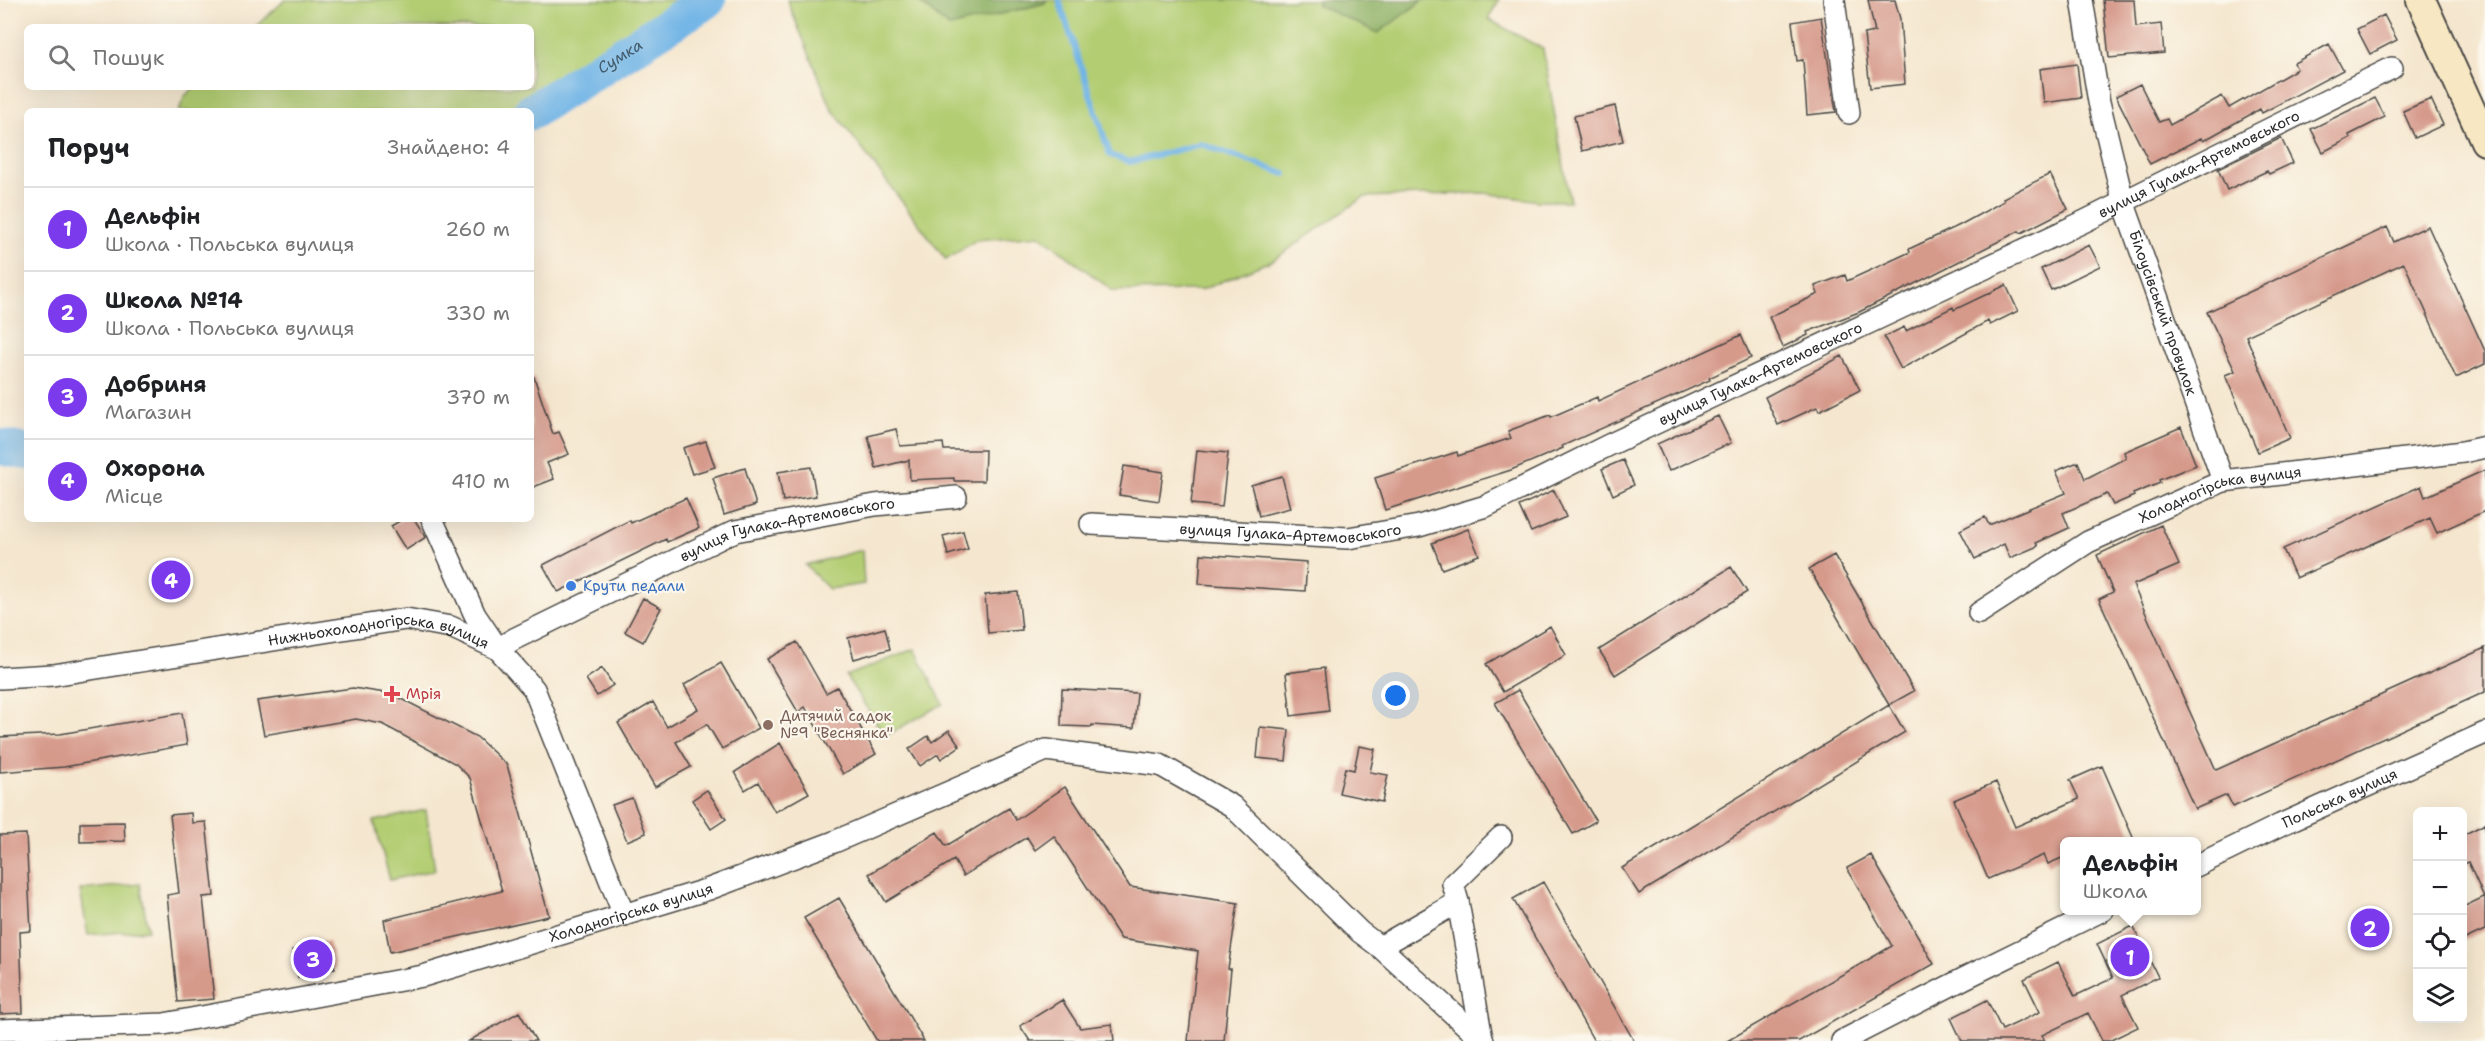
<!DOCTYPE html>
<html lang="uk">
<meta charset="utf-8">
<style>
:root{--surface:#fff;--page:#f2f2f2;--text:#202124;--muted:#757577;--line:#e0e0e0;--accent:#7c3aed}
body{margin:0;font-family:"Shantell Sans",sans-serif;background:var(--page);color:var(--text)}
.controls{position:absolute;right:18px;bottom:18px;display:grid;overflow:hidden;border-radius:9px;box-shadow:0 6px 24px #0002}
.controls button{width:54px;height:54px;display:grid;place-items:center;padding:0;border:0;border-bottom:2px solid var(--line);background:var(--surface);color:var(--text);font:30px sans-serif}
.you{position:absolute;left:1396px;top:696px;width:21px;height:21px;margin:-15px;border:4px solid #fff;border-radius:50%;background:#1a73e8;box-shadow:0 0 0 9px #1a73e833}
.badge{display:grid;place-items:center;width:39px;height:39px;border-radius:50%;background:var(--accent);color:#fff;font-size:20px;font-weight:700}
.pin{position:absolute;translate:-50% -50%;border:3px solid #fff;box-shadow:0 2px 6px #0006}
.popup{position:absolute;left:2060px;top:837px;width:141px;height:78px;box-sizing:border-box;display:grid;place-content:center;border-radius:9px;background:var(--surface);filter:drop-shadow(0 2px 4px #0005);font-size:20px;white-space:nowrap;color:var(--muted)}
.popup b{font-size:22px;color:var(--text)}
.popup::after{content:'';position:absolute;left:50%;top:100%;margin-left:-12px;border:12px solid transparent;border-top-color:var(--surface)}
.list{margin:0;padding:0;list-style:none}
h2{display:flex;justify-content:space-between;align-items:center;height:78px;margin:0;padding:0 24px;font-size:26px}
h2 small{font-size:20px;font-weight:400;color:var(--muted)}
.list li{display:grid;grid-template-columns:39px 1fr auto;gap:18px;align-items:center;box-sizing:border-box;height:84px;padding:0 24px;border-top:2px solid var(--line)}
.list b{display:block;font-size:22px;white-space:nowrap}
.list p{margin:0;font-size:20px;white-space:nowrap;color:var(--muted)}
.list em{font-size:20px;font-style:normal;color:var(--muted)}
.icon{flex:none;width:33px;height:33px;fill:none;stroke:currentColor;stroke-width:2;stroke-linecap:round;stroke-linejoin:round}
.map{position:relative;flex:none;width:2485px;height:1041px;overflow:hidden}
.search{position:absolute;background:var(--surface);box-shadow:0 6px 24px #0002;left:24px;top:24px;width:510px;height:66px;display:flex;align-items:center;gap:15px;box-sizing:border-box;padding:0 21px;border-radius:9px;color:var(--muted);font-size:22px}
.panel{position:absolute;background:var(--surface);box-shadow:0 6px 24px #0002;left:24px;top:108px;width:510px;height:414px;border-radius:9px}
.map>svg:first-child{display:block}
.green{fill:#b2cd72;stroke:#6e7c4e;stroke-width:1.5}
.forest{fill:#8db064;stroke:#5c6e48;stroke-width:1.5}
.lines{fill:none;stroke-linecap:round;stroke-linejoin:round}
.stream{stroke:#70b4e6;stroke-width:6}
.river{stroke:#70b4e6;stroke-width:36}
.building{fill:#d69a8b}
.minor-casing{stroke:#494744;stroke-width:24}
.secondary-casing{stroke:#494744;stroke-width:32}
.minor{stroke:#fff;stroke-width:21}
.secondary{stroke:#f7e8c3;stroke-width:28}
.shop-dot{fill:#3f7fe0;stroke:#fbf7ec;stroke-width:2}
.health-dot{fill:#e0444e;stroke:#fbf7ec;stroke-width:2}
.education-dot{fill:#8d6e63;stroke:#fbf7ec;stroke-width:2}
.labels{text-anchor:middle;stroke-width:4.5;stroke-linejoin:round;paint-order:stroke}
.street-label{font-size:15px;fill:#2b2b2b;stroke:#fbf7ec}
.shop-label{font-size:15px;fill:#366cbe;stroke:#fbf7ec;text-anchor:start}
.health-label{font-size:15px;fill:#be3a42;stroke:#fbf7ec;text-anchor:start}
.education-label{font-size:15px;fill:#785e54;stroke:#fbf7ec;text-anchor:start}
.water-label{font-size:16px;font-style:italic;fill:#435b6c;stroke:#fbf7ec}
</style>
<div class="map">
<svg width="2485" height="1041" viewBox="0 0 2485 1041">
<rect width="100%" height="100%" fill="#fbf7ec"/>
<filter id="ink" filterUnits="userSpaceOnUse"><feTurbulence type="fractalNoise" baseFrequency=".0167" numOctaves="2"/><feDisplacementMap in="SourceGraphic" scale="12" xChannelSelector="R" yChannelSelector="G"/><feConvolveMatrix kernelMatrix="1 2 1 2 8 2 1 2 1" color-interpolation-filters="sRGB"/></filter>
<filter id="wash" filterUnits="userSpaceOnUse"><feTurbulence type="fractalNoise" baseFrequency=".008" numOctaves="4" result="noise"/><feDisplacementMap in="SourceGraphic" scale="24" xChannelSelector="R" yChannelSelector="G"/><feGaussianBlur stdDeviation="1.35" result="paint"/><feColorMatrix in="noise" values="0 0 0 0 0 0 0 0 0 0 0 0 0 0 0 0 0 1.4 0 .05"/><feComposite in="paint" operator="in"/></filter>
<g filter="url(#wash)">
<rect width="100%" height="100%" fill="#f5e7cf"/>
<!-- green -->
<path class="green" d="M285,0H708L531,112L179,111L184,97L194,87H531V27H255Z
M787,0H917L949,27L1045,3L1046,0H1320L1317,4L1378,33L1423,0H1499L1488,19L1543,49L1570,201H1539L1484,193L1364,197L1273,260L1201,290L1113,291L1040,235L976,240L946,260L832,109Z
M862,550L864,584L829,589L805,565Z
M915,649L943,704L885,736L846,676Z
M426,810L435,870L390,880L374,821Z
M140,884L148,930L88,935L80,890Z"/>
<!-- forest -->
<path class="forest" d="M917,0H1046L1045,3L949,27Z
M1320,0H1423L1378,33L1317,5Z"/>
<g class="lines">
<!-- stream -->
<path class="stream" d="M1059,0L1110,155L1130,162L1201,144L1285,174"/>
<!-- river -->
<g class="river">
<path id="s1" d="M531,112L708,0"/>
<path d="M0,447L27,452"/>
</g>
</g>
<g id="blocks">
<!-- building -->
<path class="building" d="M1868,0H1895L1900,19L1905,84L1870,88L1864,34L1875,32Z
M2103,0H2134L2136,27L2161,24L2164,53L2109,58Z
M2384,15L2397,40L2370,54L2357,29Z
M1821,17L1836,112L1807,115L1803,60L1797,61L1792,22Z
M2329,44L2343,70L2262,113L2260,109L2203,141L2201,138L2150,164L2116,96L2140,84L2159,122L2167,119L2170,125L2222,96L2229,108L2297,69L2294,63Z
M2077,64L2081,98L2044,103L2040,69Z
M2375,98L2385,117L2349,135L2350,138L2323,152L2311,129Z
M2431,99L2443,125L2415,138L2403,111Z
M1615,106L1623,141L1582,151L1574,116Z
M2281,138L2293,163L2269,174L2267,171L2227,190L2218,169Z
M2050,174L2068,209L2021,233L2019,231L1859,312L1807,332L1808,335L1783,347L1769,317L1818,294L1815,286L1845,275L1847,281L1910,252L1909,249L1960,225L2004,201L2003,198Z
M2428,226L2485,351V364L2456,378L2404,263L2246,336L2290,438L2258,452L2225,375L2235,371L2207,312L2387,227L2394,242Z
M2089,245L2100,266L2051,290L2041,269Z
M2006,285L2018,311L1990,325L1988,321L1901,369L1884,337L1904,327L1906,331L1953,307L1954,310Z
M1741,335L1751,358L1709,378L1710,380L1562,446L1563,448L1511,470L1385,510L1375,478L1457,452L1458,456L1511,438L1508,431L1550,415L1551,417L1597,397L1598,401Z
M1842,356L1860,390L1819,411L1817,407L1778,425L1765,397Z
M534,377L553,434L559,432L569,454L547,463L554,479L531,488V378Z
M1718,416L1731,443L1669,471L1657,444Z
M2181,427L2196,465L2159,480L2160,483L2133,494L2134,496L2113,505L2107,494L2063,513L2069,528L2036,543L2038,546L2010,558L2004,544L1975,559L1960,530L1985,517L1989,525L2066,493L2056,471L2078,462L2085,479L2126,458L2124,452Z
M896,429L900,446L943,443L944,450H985L984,481H954V478L910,480L909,460L876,468L868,436Z
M706,441L715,467L692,474L683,448Z
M1197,450L1228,453L1222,507L1191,504Z
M1623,460L1634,485L1613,495L1602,469Z
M1124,466L1163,472L1159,501L1119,495Z
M811,467L816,496L783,501L778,472Z
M745,468L756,505L724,515L713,478Z
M2485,470V511L2437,533L2430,518L2296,578L2283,549L2421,486L2425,497Z
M1282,476L1290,508L1259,516L1251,485Z
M1554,490L1566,517L1531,532L1519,506Z
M686,498L699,528L667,542L666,539L558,592L543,565L630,520L631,523Z
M403,519H414L426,537L406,550L391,526Z
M2161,525L2179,565L2133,585L2216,770L2485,648V692L2233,807L2227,795L2195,809L2099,599L2113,592L2097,555Z
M1468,529L1479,555L1442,569L1432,543Z
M963,531L968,549L948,555L943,536Z
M1201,554L1307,562L1305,591L1199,584Z
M1834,555L1914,691L1889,705L1809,569Z
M178,567L183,588L164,593L158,573Z
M1731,567L1747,592L1615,675L1599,650Z
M1018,592L1022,630L988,633L985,595Z
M643,598L661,608L643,642L625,632Z
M1550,626L1566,655L1503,692L1486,664Z
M885,628L890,649L854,659L848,638Z
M797,642L826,693L837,687L876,754L843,774L805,707L798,712L767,659Z
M721,663L759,728L722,749L707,724L676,742L691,767L655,787L618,723L653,702L667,727L698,709L684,685Z
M602,668L613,685L597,696L586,679Z
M1324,668L1329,711L1291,716L1286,673Z
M353,688L392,694L477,737L507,765L549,916L390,952L384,920L502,891L470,778L456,764L382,724L356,719L264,735L257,701Z
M1062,689L1137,693L1134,728L1092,725V727L1061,726Z
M1518,690L1596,821L1573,834L1495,703Z
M1889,705L1905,732L1639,894L1622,868Z
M182,713L187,745L64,767L0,772V737L60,734Z
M1260,727L1289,730L1286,761L1257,758Z
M949,730L960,746L941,759L938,754L920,766L909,749L928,736L932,742Z
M780,743L809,793L775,812L758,782L745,790L735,772Z
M1359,746L1375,749L1370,772L1388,775L1382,802L1339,793L1345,768L1354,770Z
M2102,766L2135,842H2064V857L2048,864L2044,855L1988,879L1954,800L1996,782L2015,827L2079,799L2070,780Z
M1065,787L1130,887L1238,903L1228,969H1231L1224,1041H1188L1198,951L1121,939L1054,836L1035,850L1027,837L963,876L954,860L886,902L869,874L937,832L946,846L1009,808L1016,820Z
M707,790L726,819L711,829L692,800Z
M632,798L646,833L627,841L612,805Z
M191,813L192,823L206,822L214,896L203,897L214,999L178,1002L167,895L179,893L170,815Z
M124,822L125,841L80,842V823Z
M2485,824V930L2463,940V907L2484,897L2468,862L2463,864V835Z
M26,834L31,931L20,932L23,1013L0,1014V835Z
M1871,855L1934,964L1799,1041H1727L1892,946L1847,868Z
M1543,882L1634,1041H1594L1513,899Z
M839,898L924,1041H877L804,918Z
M2133,926L2158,977L2122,995L2138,1027L2109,1041H2102L2088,1013L2042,1035L2045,1041H1962L1951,1018L1987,1000L2002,1030L2040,1012L2024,979L2058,962L2075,996L2113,978L2097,944Z
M329,941L335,969L298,977L292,950Z
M1062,1000L1080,1028L1112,1024L1114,1041H1030L1020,1026Z
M519,1012L536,1041H469Z"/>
</g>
</g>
<g filter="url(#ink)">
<use href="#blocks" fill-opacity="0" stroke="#494744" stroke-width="1.5"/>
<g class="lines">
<defs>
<g id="minor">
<path d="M1834,0L1849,113"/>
<path id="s2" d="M2082,0L2099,102L2123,201L2223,481"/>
<path id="s3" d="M432,519L475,615L498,649L514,639L735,531L875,505L956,497"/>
<path id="s4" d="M1091,524L1348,538L1419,526L1486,506L1609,445L2081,223L2392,68"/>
<path id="s5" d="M1979,613L2088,542L2223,481L2463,452L2485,447"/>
<path id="s6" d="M0,678L53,675L406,619L451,627L498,649L534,689L624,915"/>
<path id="s7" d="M2196,866L2280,825L2485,733"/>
<path d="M1380,947L1458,902"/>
<path id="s8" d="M0,1030L164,1024L423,976L709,889L834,842L1046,750L1160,765L1232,806L1360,932L1380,947L1483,1041"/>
<path d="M1482,1039L1458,902L1453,884L1501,837"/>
<path d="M1842,1041L1965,978L2103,910"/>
</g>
<path id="secondary" d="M2421,0L2485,141"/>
</defs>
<!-- minor casing -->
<use href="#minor" class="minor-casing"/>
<!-- secondary casing -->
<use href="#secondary" class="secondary-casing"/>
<!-- minor -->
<use href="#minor" class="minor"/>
<!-- secondary -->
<use href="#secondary" class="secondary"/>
</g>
</g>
<!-- markers -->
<circle class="shop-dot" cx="571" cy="586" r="6"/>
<path class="health-dot" d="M389 685h6v6h6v6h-6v6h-6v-6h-6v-6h6z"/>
<circle class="education-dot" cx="768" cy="725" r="6"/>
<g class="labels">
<!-- street labels -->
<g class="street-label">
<text dy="5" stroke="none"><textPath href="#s4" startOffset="1190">вулиця Гулака-Артемовського</textPath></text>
<text dy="5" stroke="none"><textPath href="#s2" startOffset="324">Білоусівський провулок</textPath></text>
<text dy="5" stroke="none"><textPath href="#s4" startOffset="704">вулиця Гулака-Артемовського</textPath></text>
<text dy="5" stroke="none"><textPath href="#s5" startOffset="272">Холодногірська вулиця</textPath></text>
<text dy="5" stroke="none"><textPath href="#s4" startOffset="200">вулиця Гулака-Артемовського</textPath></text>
<text dy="5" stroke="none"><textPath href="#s3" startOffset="462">вулиця Гулака-Артемовського</textPath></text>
<text dy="5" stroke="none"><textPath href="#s6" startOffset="384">Нижньохолодногірська вулиця</textPath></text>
<text dy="5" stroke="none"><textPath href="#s7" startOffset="159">Польська вулиця</textPath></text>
<text dy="5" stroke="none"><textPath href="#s8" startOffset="645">Холодногірська вулиця</textPath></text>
</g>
<!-- shop labels -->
<g class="shop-label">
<text x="583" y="591">Крути педали</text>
</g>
<!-- health labels -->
<g class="health-label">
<text x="406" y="699">Мрія</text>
</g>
<!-- education labels -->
<g class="education-label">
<text x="780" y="721">Дитячий садок<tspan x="780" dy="17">№9 "Веснянка"</tspan></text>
</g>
<!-- water labels -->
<g class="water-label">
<text dy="6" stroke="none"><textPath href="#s1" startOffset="105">Сумка</textPath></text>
</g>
</g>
</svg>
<div class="controls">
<button>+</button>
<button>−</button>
<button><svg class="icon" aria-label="locate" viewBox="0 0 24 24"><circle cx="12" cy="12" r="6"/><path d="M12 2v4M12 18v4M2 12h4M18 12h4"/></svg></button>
<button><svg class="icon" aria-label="layers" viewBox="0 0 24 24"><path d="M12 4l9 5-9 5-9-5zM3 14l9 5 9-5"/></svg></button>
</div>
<div class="you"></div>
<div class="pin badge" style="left:2130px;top:957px">1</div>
<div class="popup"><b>Дельфін</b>Школа</div>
<div class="pin badge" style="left:2370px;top:928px">2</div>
<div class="pin badge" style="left:313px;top:959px">3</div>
<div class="pin badge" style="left:171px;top:580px">4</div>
<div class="search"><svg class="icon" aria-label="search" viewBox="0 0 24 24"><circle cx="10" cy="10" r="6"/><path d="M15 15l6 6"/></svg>Пошук</div>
<section class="panel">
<h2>Поруч<small>Знайдено: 4</small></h2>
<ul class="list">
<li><span class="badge">1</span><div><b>Дельфін</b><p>Школа · Польська вулиця</p></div><em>260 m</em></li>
<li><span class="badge">2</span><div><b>Школа №14</b><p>Школа · Польська вулиця</p></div><em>330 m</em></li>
<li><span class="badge">3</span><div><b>Добриня</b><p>Магазин</p></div><em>370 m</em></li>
<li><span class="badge">4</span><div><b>Охорона</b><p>Місце</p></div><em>410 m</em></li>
</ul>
</section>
</div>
